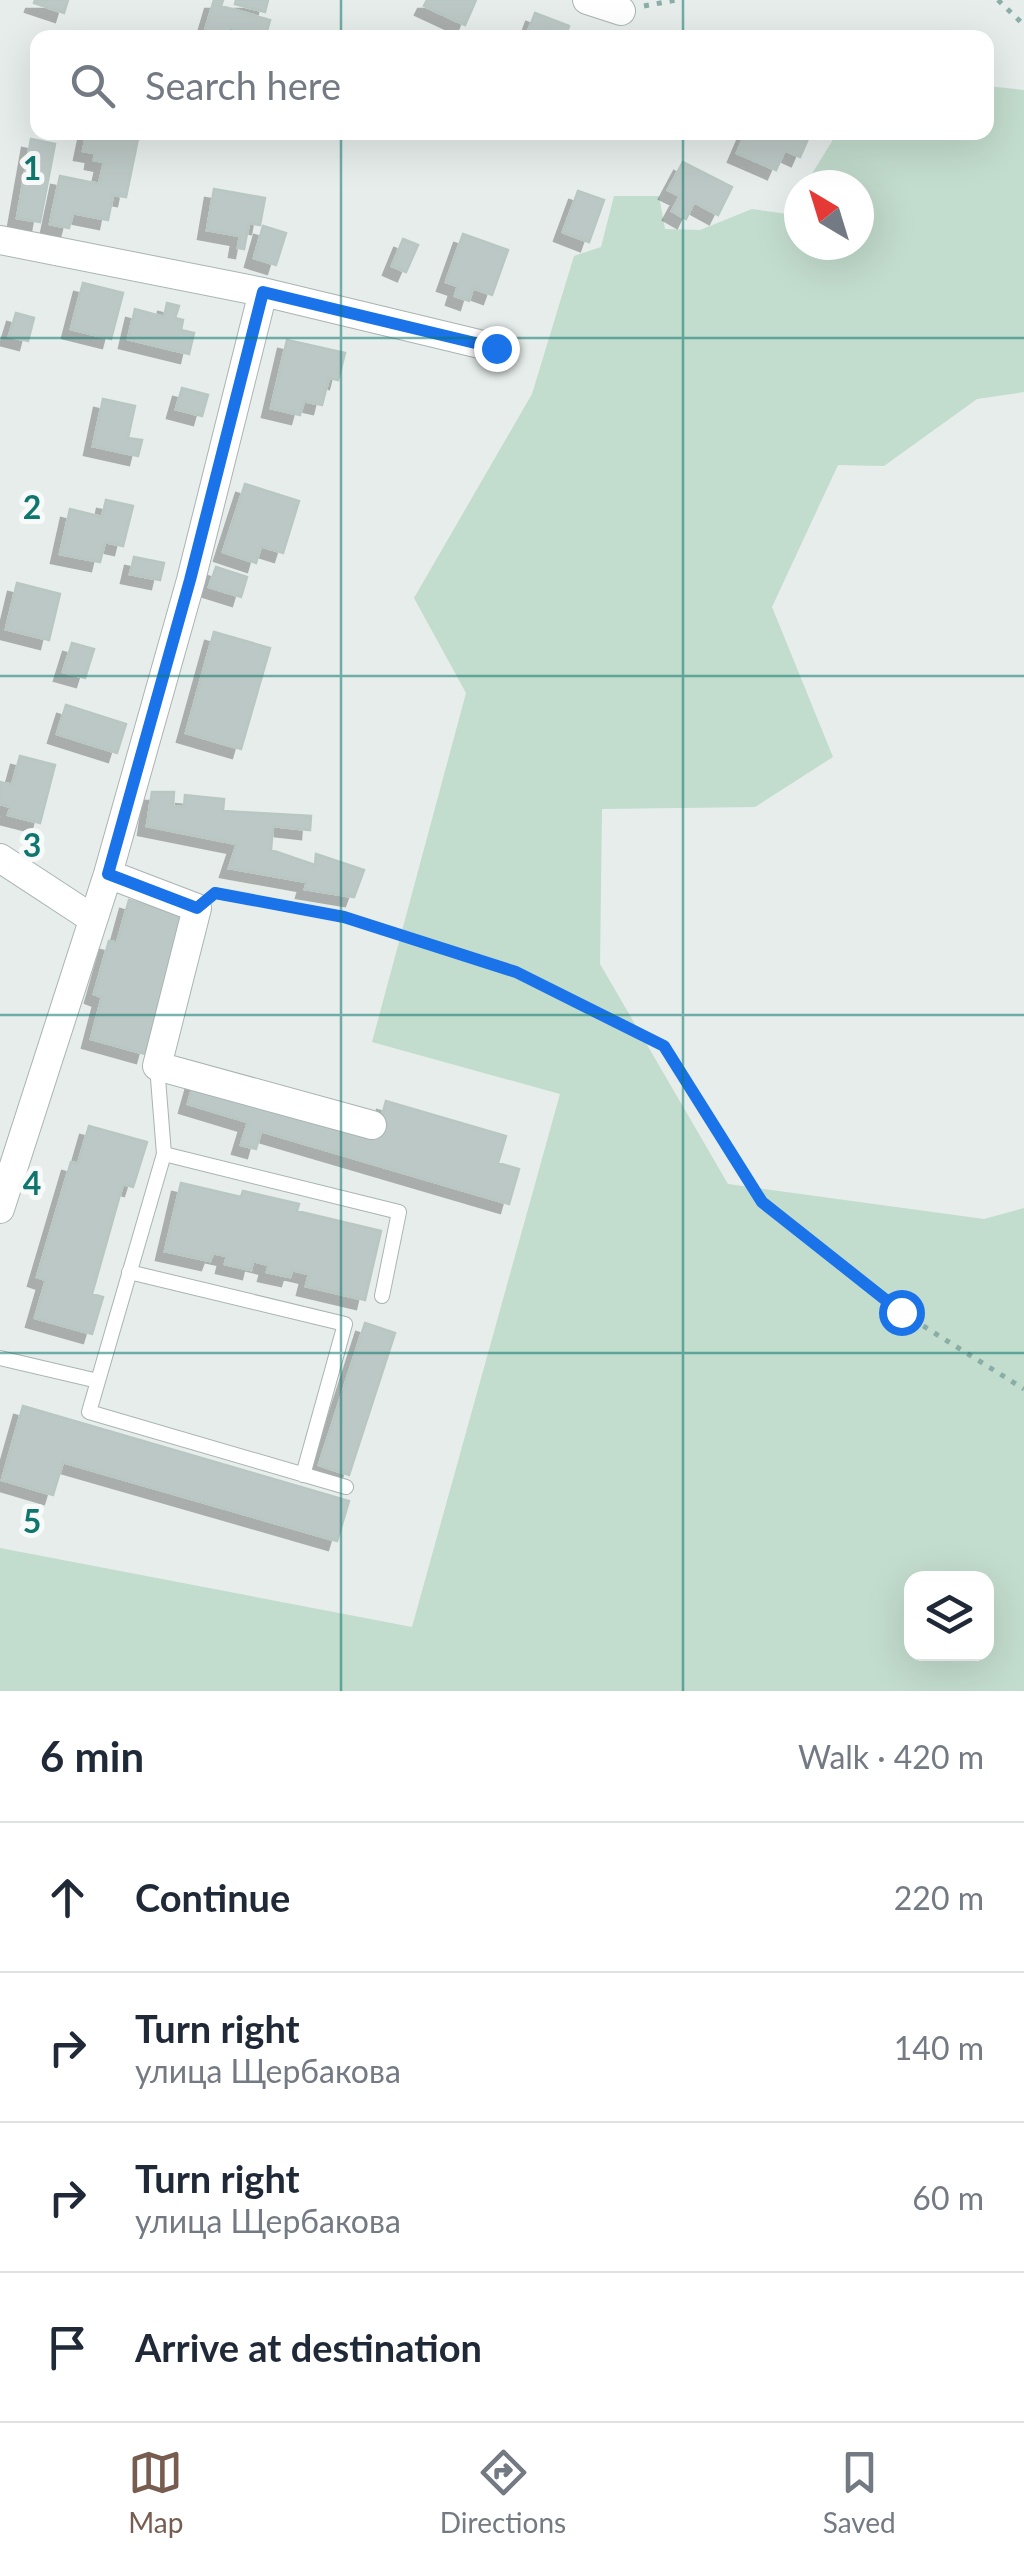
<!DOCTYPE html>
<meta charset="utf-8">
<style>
:root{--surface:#fff;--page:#f6f6f7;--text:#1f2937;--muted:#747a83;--line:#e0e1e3;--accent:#775d50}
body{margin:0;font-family:Lato,sans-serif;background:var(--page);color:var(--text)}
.controls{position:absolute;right:30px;bottom:30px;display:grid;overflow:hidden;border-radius:20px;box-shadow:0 10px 40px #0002}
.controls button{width:90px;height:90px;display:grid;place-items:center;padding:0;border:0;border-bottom:2px solid var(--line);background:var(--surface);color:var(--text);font:50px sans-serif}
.compass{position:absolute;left:784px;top:170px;width:90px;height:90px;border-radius:50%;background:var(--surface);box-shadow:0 10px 40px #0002;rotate:322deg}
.stop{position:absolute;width:30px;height:30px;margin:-22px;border:8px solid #1a73e8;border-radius:50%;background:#fff}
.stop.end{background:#1a73e8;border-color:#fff;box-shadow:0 2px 10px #0008}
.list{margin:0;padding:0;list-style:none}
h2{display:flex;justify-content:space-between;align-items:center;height:130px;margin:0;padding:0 40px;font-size:42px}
h2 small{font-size:32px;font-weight:400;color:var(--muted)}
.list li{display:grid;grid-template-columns:65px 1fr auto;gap:30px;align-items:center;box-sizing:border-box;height:150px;padding:0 40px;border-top:2px solid var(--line)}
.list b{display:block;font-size:38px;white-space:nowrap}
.list p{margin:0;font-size:32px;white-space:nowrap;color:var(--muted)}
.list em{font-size:32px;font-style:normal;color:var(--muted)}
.icon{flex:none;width:55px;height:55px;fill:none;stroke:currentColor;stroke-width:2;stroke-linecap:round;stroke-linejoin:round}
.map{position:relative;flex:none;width:1024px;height:1691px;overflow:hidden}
.search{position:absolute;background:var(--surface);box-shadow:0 10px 40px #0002;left:30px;right:30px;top:30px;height:110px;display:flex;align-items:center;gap:25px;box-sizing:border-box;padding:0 35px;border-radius:20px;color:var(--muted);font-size:38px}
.sheet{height:730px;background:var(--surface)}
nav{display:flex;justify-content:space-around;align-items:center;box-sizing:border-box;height:140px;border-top:2px solid var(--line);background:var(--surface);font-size:28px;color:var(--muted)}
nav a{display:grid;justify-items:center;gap:5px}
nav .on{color:var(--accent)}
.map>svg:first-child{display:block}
.green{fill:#c2dccd;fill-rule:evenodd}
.building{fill:#bcc8c5;stroke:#b9c7c3;stroke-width:2.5;filter:url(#shadow)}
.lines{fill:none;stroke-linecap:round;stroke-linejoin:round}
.lane-casing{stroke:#a9b5b3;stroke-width:16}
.street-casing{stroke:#a9b5b3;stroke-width:30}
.path{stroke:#8aada7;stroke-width:5;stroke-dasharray:5 8;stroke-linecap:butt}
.lane{stroke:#fff;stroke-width:14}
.street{stroke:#fff;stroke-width:28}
.route{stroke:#1a73e8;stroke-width:12}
.grid{fill:none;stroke:#0f766e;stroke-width:2.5;stroke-opacity:0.55}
.grid-label{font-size:32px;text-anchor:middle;font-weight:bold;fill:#0f766e;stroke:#f7faf9;stroke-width:10;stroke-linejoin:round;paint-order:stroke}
</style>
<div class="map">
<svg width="1024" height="1691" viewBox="0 0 1024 1691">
<defs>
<filter id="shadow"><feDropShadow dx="-9" dy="9" stdDeviation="0" flood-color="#0004"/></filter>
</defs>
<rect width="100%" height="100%" fill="#e6edeb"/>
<!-- green -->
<path class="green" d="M987,86L1024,90V392L977,399L884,466L838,465L772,607L833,757L755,807L602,809L600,964L728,1184L984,1219L1024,1208V1691H0V1548L412,1627L560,1094L372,1042L466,693L414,598L532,394L574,256L601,247L614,196H659L665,229L700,230L752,209L787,214L799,195V245H859V185H805L837,133L986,132ZM912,1579H986V1654H912Z"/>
<!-- building -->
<path class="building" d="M35,0H68L64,13L34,3Z
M214,0H223L221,6L270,20L265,38H241L242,31L230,27L227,38L205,31Z
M236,0H268L265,12L235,4Z
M427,0H476L465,25L424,6Z
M535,13L569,26L565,38L526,37Z
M87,132L139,134L126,197L113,195L108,220L73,213L69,228L50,224L60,176L99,184L104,162L94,160L95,153L83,151Z
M746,132H811L800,157L785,150L776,170L737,153Z
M31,139L55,144L40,222L17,218Z
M683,162L732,187L718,215L694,202L686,219L672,211L680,196L668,190Z
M214,189L265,198L260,225L249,223L244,249L238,248L240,236L207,230Z
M578,191L604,200L589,242L563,232Z
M263,226L286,233L276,265L254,258Z
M463,234L508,250L492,295L473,288L469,301L455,296L458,286L446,282Z
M403,239L418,245L406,272L392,266Z
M83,283L123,293L111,339L71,329Z
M167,303L179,306L175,318L183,320L181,330L194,333L189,354L128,339L135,309L164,317Z
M16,313L34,318L28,341L9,336Z
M287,340L345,353L338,380L329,378L322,405L304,401L300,415L271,408Z
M182,388L208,395L202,416L176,409Z
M103,399L135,406L128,438L142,440L138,456L93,446Z
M245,484L299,501L283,553L261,546L256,563L223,552Z
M106,500L133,506L123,546L105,542L100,562L60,554L70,509L102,517Z
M134,557L164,563L160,580L130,574Z
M216,567L247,577L241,597L209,587Z
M17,583L60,594L49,640L6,629Z
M214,632L270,648L241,749L186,733Z
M72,643L94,649L85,678L63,672Z
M66,705L126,724L117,753L57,734Z
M20,756L55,765L40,823L8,815L11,807L0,804V782L12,785Z
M152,792H174L173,807H184L185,795L224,799L223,811L311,816L310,830L273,826L271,850L315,865L316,854L364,870L354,897L305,889L307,882L229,868L237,844L147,826Z
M129,900L184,916L145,1054L91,1039L102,997L94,994L109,941L117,943Z
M195,1079L377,1133L386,1101L506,1136L498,1163L519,1169L509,1204L261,1131L256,1149L241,1145L248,1122L188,1104Z
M89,1126L147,1142L133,1187L123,1184L92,1294L103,1297L92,1334L35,1318L46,1280L37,1277L71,1162L78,1164Z
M181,1183L241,1197L243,1191L299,1204L297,1211L381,1231L365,1300L306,1286L309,1274L292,1270L290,1277L267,1272L269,1265L253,1261L251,1270L225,1264L227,1256L213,1253L210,1261L165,1251Z
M365,1323L395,1333L349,1475L319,1465Z
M23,1406L349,1501L337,1541L63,1462L53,1495L2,1480Z"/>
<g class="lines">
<defs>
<path id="lane" d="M157,1066L164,1154L89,1412L346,1487
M164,1154L399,1212L382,1296
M129,1272L345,1324L303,1475
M0,1358L98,1381"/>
<path id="street" d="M587,0L621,11
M0,240L263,292L496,348
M0,858L93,919
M108,874L197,908L157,1066L372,1125
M0,1209L108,874L191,580L263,292"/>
</defs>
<!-- lane casing -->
<use href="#lane" class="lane-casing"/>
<!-- street casing -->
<use href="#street" class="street-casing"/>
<!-- path -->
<path class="path" d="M998,0L1024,25
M644,6L676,0
M222,894L344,917L516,972L664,1046L762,1202L901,1312L1024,1389"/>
<!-- lane -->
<use href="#lane" class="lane"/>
<!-- street -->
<use href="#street" class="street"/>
</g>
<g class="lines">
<!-- route -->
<path class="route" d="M496,348L263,292L190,580L108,874L197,908L215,893L344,917L516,972L664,1046L762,1202L901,1312"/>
</g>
<!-- grid -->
<path class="grid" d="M341,0V38M683,0V38M341,132V1691M683,132V1691M0,338H1024M0,676H1024M0,1015H1024M0,1353H1024"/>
<g class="grid-label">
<text x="32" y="180">1</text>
<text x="32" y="519">2</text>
<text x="32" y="857">3</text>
<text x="32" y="1195">4</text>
<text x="32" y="1533">5</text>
</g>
</svg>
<div class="controls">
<button><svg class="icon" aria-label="layers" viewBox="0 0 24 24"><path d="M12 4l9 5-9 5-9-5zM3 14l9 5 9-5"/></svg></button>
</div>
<svg class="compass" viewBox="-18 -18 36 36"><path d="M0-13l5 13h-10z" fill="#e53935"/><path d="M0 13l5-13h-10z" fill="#747a83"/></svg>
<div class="stop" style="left:901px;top:1312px"></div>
<div class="stop end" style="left:496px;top:348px"></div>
<div class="search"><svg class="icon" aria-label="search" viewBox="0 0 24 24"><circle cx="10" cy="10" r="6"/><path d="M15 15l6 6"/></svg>Search here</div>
</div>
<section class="sheet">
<h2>6 min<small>Walk · 420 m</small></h2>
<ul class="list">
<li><svg class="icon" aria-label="ahead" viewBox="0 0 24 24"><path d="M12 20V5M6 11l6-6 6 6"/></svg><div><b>Continue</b></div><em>220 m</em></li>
<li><svg class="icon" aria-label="right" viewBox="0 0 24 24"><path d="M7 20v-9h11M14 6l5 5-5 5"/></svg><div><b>Turn right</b><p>улица Щербакова</p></div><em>140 m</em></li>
<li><svg class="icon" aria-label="right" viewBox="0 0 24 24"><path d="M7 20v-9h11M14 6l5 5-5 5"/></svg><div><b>Turn right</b><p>улица Щербакова</p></div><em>60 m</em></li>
<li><svg class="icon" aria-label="arrive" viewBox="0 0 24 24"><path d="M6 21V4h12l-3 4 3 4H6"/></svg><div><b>Arrive at destination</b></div></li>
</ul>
</section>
<nav>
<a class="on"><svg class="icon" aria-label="map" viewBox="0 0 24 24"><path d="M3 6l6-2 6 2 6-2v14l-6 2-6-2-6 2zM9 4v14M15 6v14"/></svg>Map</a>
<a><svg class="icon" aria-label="directions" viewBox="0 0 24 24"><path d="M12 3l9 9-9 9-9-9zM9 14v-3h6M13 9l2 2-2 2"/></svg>Directions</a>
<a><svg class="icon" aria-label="saved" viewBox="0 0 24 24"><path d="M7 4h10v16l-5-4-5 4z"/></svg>Saved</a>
</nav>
